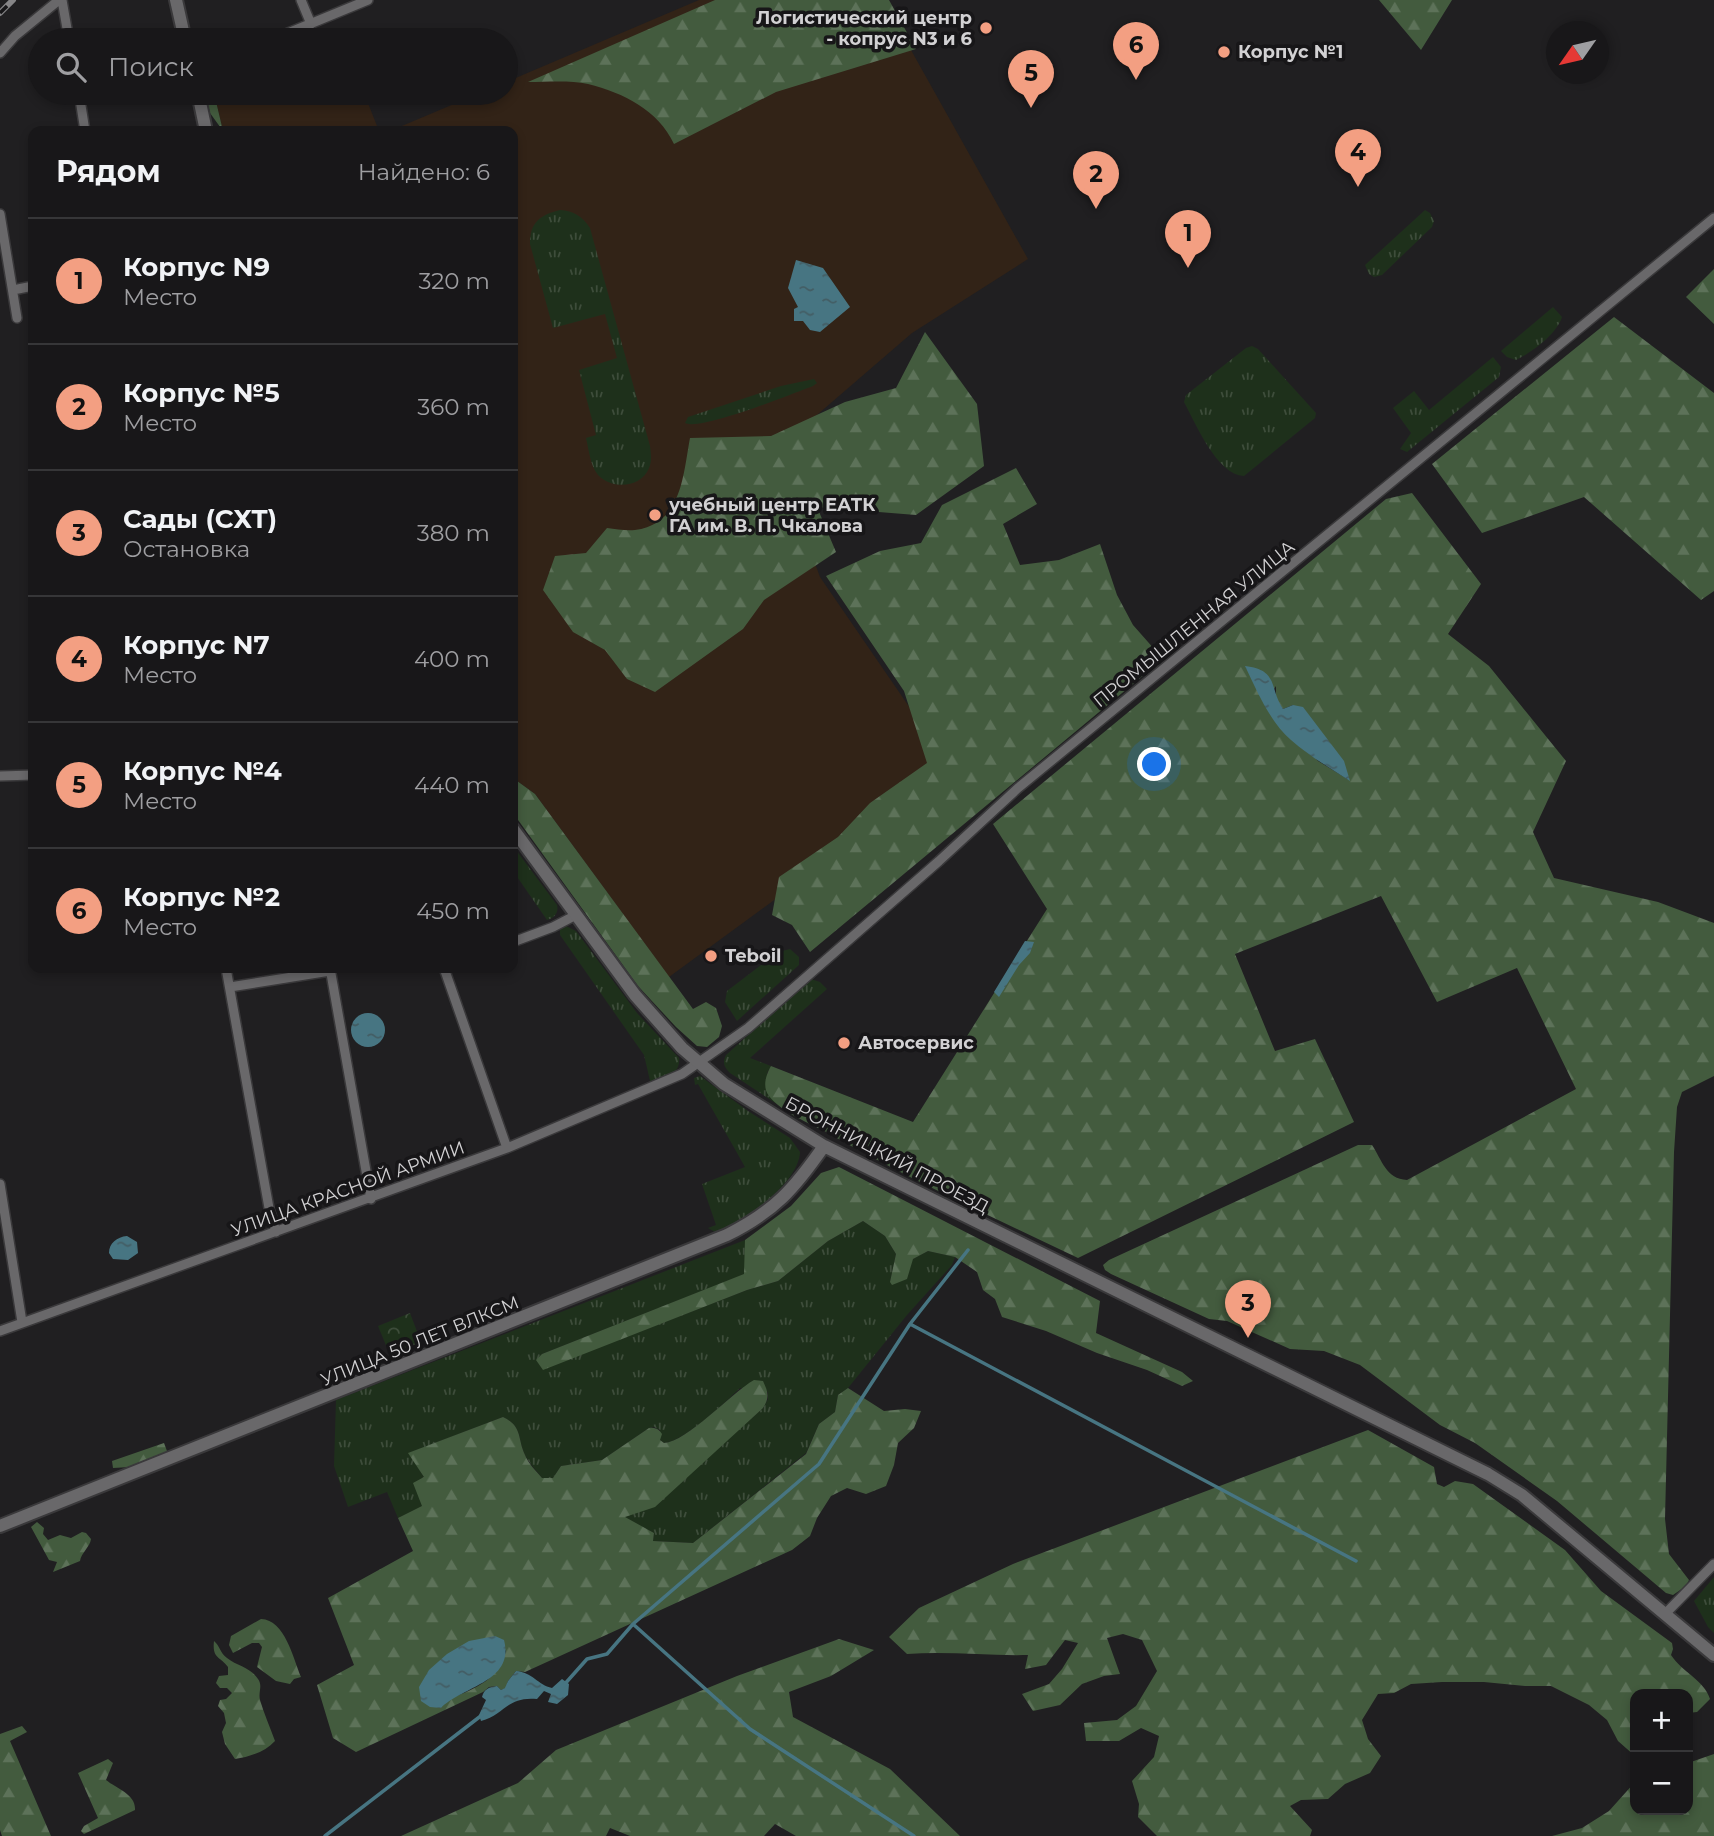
<!DOCTYPE html>
<html lang="ru">
<meta charset="utf-8">
<style>
:root{--surface:#181719;--page:#252426;--text:#f1f3f6;--muted:#9f9fa2;--line:#363638;--accent:#f39f82}
body{margin:0;font-family:Montserrat,sans-serif;background:var(--page);color:var(--text)}
.controls{position:absolute;right:21px;bottom:21px;display:grid;overflow:hidden;border-radius:14px;box-shadow:0 4px 10px #0003}
.controls button{width:63px;height:63px;display:grid;place-items:center;padding:0;border:0;border-bottom:2px solid var(--line);background:var(--surface);color:var(--text);font:35px sans-serif}
.compass{position:absolute;left:1546px;top:21px;width:63px;height:63px;border-radius:50%;background:var(--surface);box-shadow:0 4px 10px #0003;rotate:236deg}
.you{position:absolute;left:1155px;top:765px;width:24px;height:24px;margin:-18px;border:5px solid #fff;border-radius:50%;background:#1a73e8;box-shadow:0 0 0 10px #1a73e833}
.badge{display:grid;place-items:center;width:46px;height:46px;border-radius:50%;background:var(--accent);color:#111;font-size:23px;font-weight:700}
.pin{position:absolute;translate:-50% -58px;filter:drop-shadow(0 2px 4px #0008)}
.pin::after{content:'';position:absolute;top:37px;width:24px;height:21px;background:inherit;clip-path:polygon(0 0,100% 0,50% 100%)}
.list{margin:0;padding:0;list-style:none}
h2{display:flex;justify-content:space-between;align-items:center;height:91px;margin:0;padding:0 28px;font-size:30px}
h2 small{font-size:23px;font-weight:400;color:var(--muted)}
.list li{display:grid;grid-template-columns:46px 1fr auto;gap:21px;align-items:center;box-sizing:border-box;height:126px;padding:0 28px;border-top:2px solid var(--line)}
.list b{display:block;font-size:26px;white-space:nowrap}
.list p{margin:0;font-size:23px;white-space:nowrap;color:var(--muted)}
.list em{font-size:23px;font-style:normal;color:var(--muted)}
.icon{flex:none;width:38px;height:38px;fill:none;stroke:currentColor;stroke-width:2;stroke-linecap:round;stroke-linejoin:round}
.map{position:relative;flex:none;width:1714px;height:1836px;overflow:hidden}
.search{position:absolute;background:var(--surface);box-shadow:0 4px 10px #0003;left:28px;top:28px;width:490px;height:77px;display:flex;align-items:center;gap:18px;box-sizing:border-box;padding:0 24px;border-radius:38px;color:var(--muted);font-size:26px}
.panel{position:absolute;background:var(--surface);box-shadow:0 4px 10px #0003;left:28px;top:126px;width:490px;height:847px;border-radius:14px}
.map>svg:first-child{display:block}
.education{fill:#322317}
.grass{fill:url(#grass-tufts)}
.forest{fill:url(#forest-firs);fill-rule:evenodd}
.park{fill:url(#park-crowns)}
.water{fill:url(#water-ripples)}
.lines{fill:none;stroke-linecap:round;stroke-linejoin:round}
.stream{stroke:#477582;stroke-width:3.5}
.street-casing{stroke:#3a393b;stroke-width:12}
.secondary-casing{stroke:#3a393b;stroke-width:16}
.street{stroke:#69686a;stroke-width:9}
.secondary{stroke:#69686a;stroke-width:12}
.rail-casing{stroke:#868587;stroke-width:6}
.rail{stroke:#171618;stroke-width:3.5;stroke-dasharray:10;stroke-linecap:butt}
.poi-dot{fill:#f39f82;stroke:#171618;stroke-width:2.5}
.labels{text-anchor:middle;stroke-width:7;stroke-linejoin:round;paint-order:stroke}
.poi-label{font-size:18px;font-weight:bold;fill:#d2d1d3;stroke:#171618;text-anchor:start}
.street-label{font-size:18px;fill:#d2d1d3;stroke:#171618}
</style>
<div class="map">
<svg width="1714" height="1836" viewBox="0 0 1714 1836">
<defs>
<pattern id="grass-tufts" width="24" height="20" patternUnits="userSpaceOnUse" patternTransform="scale(1.75)"><rect width="24" height="20" fill="#1e301b"/><path d="M3 7l-1-3M5 7V3M7 7l1-3M15 17l-1-3M17 17v-4M19 17l1-3" fill="none" stroke="#3e4d3b"/></pattern>
<pattern id="forest-firs" width="22" height="20" patternUnits="userSpaceOnUse" patternTransform="scale(1.75)"><rect width="22" height="20" fill="#435b3e"/><path d="M5 1l3.5 6h-7zM16 11l3.5 6h-7z" fill="#5d7259"/></pattern>
<pattern id="park-crowns" width="20" height="18" patternUnits="userSpaceOnUse" patternTransform="scale(1.75)"><rect width="20" height="18" fill="#1e301b"/><path d="M2 6a3 3 0 1 1 6 0M12 15a3 3 0 1 1 6 0" fill="none" stroke="#3e4d3b"/></pattern>
<pattern id="water-ripples" width="26" height="14" patternUnits="userSpaceOnUse" patternTransform="scale(1.75)"><rect width="26" height="14" fill="#477582"/><path d="M2 4q2-2 4 0t4 0M15 11q2-2 4 0t4 0" fill="none" stroke="#435d64"/></pattern>
</defs>
<rect width="100%" height="100%" fill="#201f21"/>
<!-- education -->
<path class="education" d="M699,0H883L1028,259L912,333L774,452L820,577L956,775L878,824L669,977L535,794L513,778V131H390L480,93H506V82Z
M214,93H364L379,131H223Z"/>
<!-- grass -->
<path class="grass" d="M560,210C574,211 582,216 590,228L650,446C651,454 652,461 649,468C641,488 612,490 598,475C590,465 589,450 586,438L596,435L579,370L617,358L605,314L553,328L530,244C530,222 540,215 560,210Z
M1425,210L1430,213L1434,221L1432,227L1382,275L1374,277L1369,274L1365,265Z
M1553,307L1562,317C1557,334 1531,353 1516,360L1507,357L1501,351Z
M1252,346L1258,349L1316,413L1315,418L1244,476C1217,475 1196,424 1184,402L1186,395L1246,348Z
M1493,357L1501,367L1499,377L1407,452L1400,449L1411,433L1393,408L1414,391L1429,410Z
M814,379L817,383L813,386C792,394 700,431 685,423L688,417L781,386Z
M513,846L557,905C559,913 554,918 547,920L513,871Z
M566,926L576,931L637,1013L679,1058C681,1075 663,1078 651,1085L644,1055L560,935V928Z
M790,949L799,957V965L737,1021L725,1002L727,991L778,952Z
M811,979L820,982L827,989L750,1058L771,1066L767,1073L768,1095L786,1110L730,1073C724,1067 722,1063 726,1055Z
M700,1076L748,1111L790,1138L800,1152C799,1183 743,1223 715,1232L708,1228L716,1225L702,1184L745,1167L698,1084L695,1085L694,1078Z
M863,1221L885,1236L896,1254L890,1282L913,1259L928,1251L955,1257L952,1265L907,1315L848,1388L838,1395L835,1412L819,1424L806,1453L693,1543L653,1541L654,1533L624,1517L697,1466L763,1408L768,1399V1392L740,1388C726,1402 683,1442 664,1443L660,1440V1430L654,1427L649,1428L602,1460L561,1466L553,1478H542C537,1471 529,1463 525,1455C517,1438 523,1427 503,1417L409,1453L424,1477L423,1506L398,1518L387,1492L348,1507L334,1466L336,1400L745,1240V1274L542,1354L537,1360L543,1369L747,1290L778,1281L828,1241Z
M1714,1577V1633L1708,1627L1694,1601Z"/>
<!-- forest -->
<path class="forest" d="M715,0H889L916,49L776,92L674,144C658,110 624,93 588,84C570,80 547,82 528,82Z
M1379,0H1452L1421,50Z
M205,93H214L223,131L210,113Z
M1714,269V324L1686,297Z
M1614,317L1714,393V591L1701,600L1584,497L1482,533L1432,464Z
M925,332L977,404L984,466L916,515L817,507L836,552L764,600L743,629L655,692L627,679L605,650L573,632L543,590L555,556L586,553L607,528C616,529 626,531 635,530C682,524 683,475 690,438L771,436L845,402L896,388Z
M1016,468L1037,504L1003,524L1020,565L1059,560L1100,544L1117,595L1133,625L1163,659L810,952L792,925L772,915L779,877L838,837L870,803L927,763L904,691L826,576L880,551L921,543L942,505Z
M1412,493L1481,584L1448,634L1489,666L1566,761L1533,832L1554,878L1658,902L1714,923V1076L1682,1092L1677,1107L1674,1152L1665,1519L1669,1554L1689,1580L1686,1586L1673,1595L1666,1593L1557,1501L1475,1443L1440,1425L1360,1365L1324,1351L1290,1349L1227,1321L1209,1319L1111,1274L1105,1270L1103,1265L1109,1260L1358,1145H1372C1382,1160 1386,1179 1407,1180L1576,1089L1517,968L1437,1002L1381,896L1235,954L1275,1051L1315,1039L1354,1122L1078,1258C994,1218 909,1179 828,1133C810,1123 782,1113 769,1096C762,1087 766,1075 771,1066L913,1122L1047,909L993,824L1386,499ZM1276,686V699L1283,709L1293,705L1349,780L1318,761L1264,704Z
M513,778L535,794L693,1009L706,1002L716,1008L722,1026L719,1037L707,1047L697,1046L676,1027L638,986L513,813Z
M839,1167L1100,1301L1096,1333L1182,1372L1193,1381L1182,1386L1147,1370L1097,1353L1046,1331L1002,1317L995,1299L983,1290L977,1272L955,1257L928,1251L913,1259L907,1279L892,1285L890,1282L896,1254L885,1236L863,1221L828,1241L778,1281L747,1290L543,1370L536,1360L542,1354L744,1274L745,1240L791,1206L821,1173Z
M754,1380L763,1381C768,1392 770,1397 763,1408L655,1507L625,1517L654,1533L653,1541L693,1543L806,1454L819,1424L835,1412L838,1395L848,1388L884,1411L905,1409L921,1411L914,1428L898,1443L894,1465L886,1486L866,1494L847,1488L831,1496L817,1518L810,1536L792,1550L525,1672L516,1671L508,1681L506,1688L501,1690L497,1686L489,1687L483,1692L356,1752L333,1738L317,1685L354,1665L328,1598L413,1551L398,1518L422,1506L413,1483L424,1477L408,1453L503,1417C523,1427 517,1438 525,1455C528,1463 536,1471 542,1478H553L561,1466L602,1460L649,1428C655,1427 659,1429 662,1434L660,1440L664,1443C687,1442 731,1393 754,1380ZM506,1650C501,1678 475,1689 451,1698Z
M1368,1430L1434,1467L1437,1484L1444,1487L1455,1481L1473,1484L1565,1550L1601,1591L1672,1643L1673,1649L1671,1655C1682,1672 1704,1680 1710,1699L1697,1712L1688,1713V1694H1635V1756L1618,1741L1607,1720L1589,1705L1551,1686H1525L1484,1682H1442L1411,1684L1394,1693L1378,1694L1362,1720L1368,1739L1381,1756L1370,1773L1345,1784L1328,1799L1301,1800L1290,1806L1312,1830L1310,1836H1157L1138,1817L1139,1804L1132,1781L1154,1757L1159,1736L1141,1728L1119,1741H1086L1084,1723L1117,1720L1136,1706L1157,1671L1142,1640L1123,1634L1107,1638L1120,1674L1104,1676L1082,1684L1060,1705L1033,1711L1022,1694L1049,1684L1062,1669L1078,1643L1065,1640L1046,1665L1025,1669L1028,1655C988,1656 948,1651 907,1654L889,1637L919,1608L1013,1564Z
M164,1443L167,1451L163,1455L130,1467L113,1468L112,1461Z
M37,1522L44,1528L43,1534L48,1540L60,1535L71,1538L82,1532L86,1533L91,1539C90,1547 81,1553 80,1561L53,1572L57,1562L49,1560L31,1527Z
M261,1619C285,1620 293,1658 301,1677L294,1679L290,1684L276,1681L257,1667L262,1647L259,1643H252L233,1653L229,1645L231,1636Z
M839,1639L874,1650L831,1676L789,1692L793,1717L890,1769L960,1836H796L775,1824L764,1836H630L610,1828L606,1836H401L518,1783L556,1750L737,1676Z
M214,1641C220,1646 220,1653 227,1658C237,1666 250,1667 258,1679C263,1686 258,1692 260,1700C264,1714 270,1727 275,1741C265,1752 249,1757 235,1759L225,1744L222,1732L226,1723L224,1713L218,1706L220,1700L226,1699L232,1693L227,1688H220L216,1683L219,1676L228,1675V1667C220,1656 212,1659 214,1641Z
M22,1726L27,1732L10,1741L51,1836H2L0,1830V1734Z
M1714,1754V1836H1552L1582,1828L1609,1811L1635,1782V1810H1688V1763Z
M108,1759L113,1763L106,1780C117,1789 136,1794 135,1810L84,1834L81,1831L84,1826L98,1818L78,1773Z"/>
<!-- park -->
<path class="park" d="M410,1313L421,1342L390,1355L378,1326Z"/>
<!-- water -->
<path class="water" d="M796,260L823,268L850,307L820,332L810,330L803,321H794V309L798,307L788,288Z
M1245,666C1279,670 1269,688 1283,709L1293,705L1303,707L1344,761L1350,781C1330,768 1309,756 1291,740C1270,722 1257,691 1245,666Z
M1025,941L1034,942L1030,953L1019,965L999,997L994,992Z
M351 1030a17 17 0 1 1 34 0a17 17 0 1 1-34 0Z
M127,1236L137,1242L138,1253L128,1260L113,1259L109,1253C109,1243 117,1237 127,1236Z
M495,1636L504,1640C515,1682 463,1686 441,1708L430,1707L421,1701L419,1687L429,1670L447,1654L469,1641Z
M516,1671C532,1672 538,1685 552,1688L562,1679L569,1684L568,1695L557,1704L548,1702L551,1694L544,1691L537,1699C506,1696 504,1716 481,1721L479,1715L486,1700L482,1697C484,1689 489,1687 497,1686L501,1690L505,1688L508,1681Z"/>
<g class="lines">
<!-- stream -->
<path class="stream" d="M910,1324L1356,1561
M633,1624L750,1729L914,1836
M563,1686L587,1659L607,1654L633,1624L819,1464L910,1324L968,1250
M325,1836L482,1715"/>
<defs>
<path id="street" d="M62,0L69,40
M301,0L311,24
M271,40L368,0
M0,53L15,36L59,0
M79,93L85,131
M0,214L17,318
M13,290L33,286
M0,776L33,775
M513,942L553,927L576,915
M226,968L269,1208L276,1232
M330,968L371,1199
M444,968L507,1148
M230,987L330,971
M0,1184L22,1322
M0,1331L507,1148L682,1074L748,1028L939,861L1018,788L1714,218
M1665,1614L1714,1564"/>
<path id="secondary" d="M176,0L185,40
M198,93L206,131
M513,829L635,995L682,1048L724,1084L824,1146L1488,1474L1522,1495L1714,1655
M0,1526L727,1235C775,1211 794,1189 824,1146"/>
</defs>
<!-- street casing -->
<use href="#street" class="street-casing"/>
<!-- secondary casing -->
<use href="#secondary" class="secondary-casing"/>
<!-- street -->
<use href="#street" class="street"/>
<!-- secondary -->
<use href="#secondary" class="secondary"/>
<defs>
<path id="rail" d="M0,13L13,0"/>
</defs>
<!-- rail casing -->
<use href="#rail" class="rail-casing"/>
<!-- rail -->
<use href="#rail" class="rail"/>
</g>
<!-- markers -->
<g class="poi-dot">
<circle cx="986" cy="28" r="7"/>
<circle cx="1224" cy="52" r="7"/>
<circle cx="655" cy="515" r="7"/>
<circle cx="711" cy="956" r="7"/>
<circle cx="844" cy="1043" r="7"/>
</g>
<g class="labels">
<!-- poi labels -->
<g class="poi-label">
<text x="972" y="24" text-anchor="end">Логистический центр<tspan x="972" dy="21">- копрус N3 и 6</tspan></text>
<text x="1238" y="58">Корпус №1</text>
<text x="669" y="511">учебный центр ЕАТК<tspan x="669" dy="21">ГА им. В. П. Чкалова</tspan></text>
<text x="725" y="962">Teboil</text>
<text x="858" y="1049">Автосервис</text>
</g>
<!-- street labels -->
<g class="street-label">
<text transform="translate(1194 624) rotate(-39)" y="6">ПРОМЫШЛЕННАЯ УЛИЦА</text>
<text transform="translate(887 1155) rotate(28)" y="6">БРОННИЦКИЙ ПРОЕЗД</text>
<text transform="translate(348 1189) rotate(-20)" y="6">УЛИЦА КРАСНОЙ АРМИИ</text>
<text transform="translate(420 1341) rotate(-22)" y="6">УЛИЦА 50 ЛЕТ ВЛКСМ</text>
</g>
</g>
</svg>
<div class="controls">
<button>+</button>
<button>−</button>
</div>
<svg class="compass" viewBox="-18 -18 36 36"><path d="M0-13l5 13h-10z" fill="#e53935"/><path d="M0 13l5-13h-10z" fill="#9f9fa2"/></svg>
<div class="you"></div>
<div class="pin badge" style="left:1188px;top:268px">1</div>
<div class="pin badge" style="left:1096px;top:209px">2</div>
<div class="pin badge" style="left:1248px;top:1338px">3</div>
<div class="pin badge" style="left:1358px;top:187px">4</div>
<div class="pin badge" style="left:1031px;top:108px">5</div>
<div class="pin badge" style="left:1136px;top:80px">6</div>
<div class="search"><svg class="icon" aria-label="search" viewBox="0 0 24 24"><circle cx="10" cy="10" r="6"/><path d="M15 15l6 6"/></svg>Поиск</div>
<section class="panel">
<h2>Рядом<small>Найдено: 6</small></h2>
<ul class="list">
<li><span class="badge">1</span><div><b>Корпус N9</b><p>Место</p></div><em>320 m</em></li>
<li><span class="badge">2</span><div><b>Корпус №5</b><p>Место</p></div><em>360 m</em></li>
<li><span class="badge">3</span><div><b>Сады (СХТ)</b><p>Остановка</p></div><em>380 m</em></li>
<li><span class="badge">4</span><div><b>Корпус N7</b><p>Место</p></div><em>400 m</em></li>
<li><span class="badge">5</span><div><b>Корпус №4</b><p>Место</p></div><em>440 m</em></li>
<li><span class="badge">6</span><div><b>Корпус №2</b><p>Место</p></div><em>450 m</em></li>
</ul>
</section>
</div>
